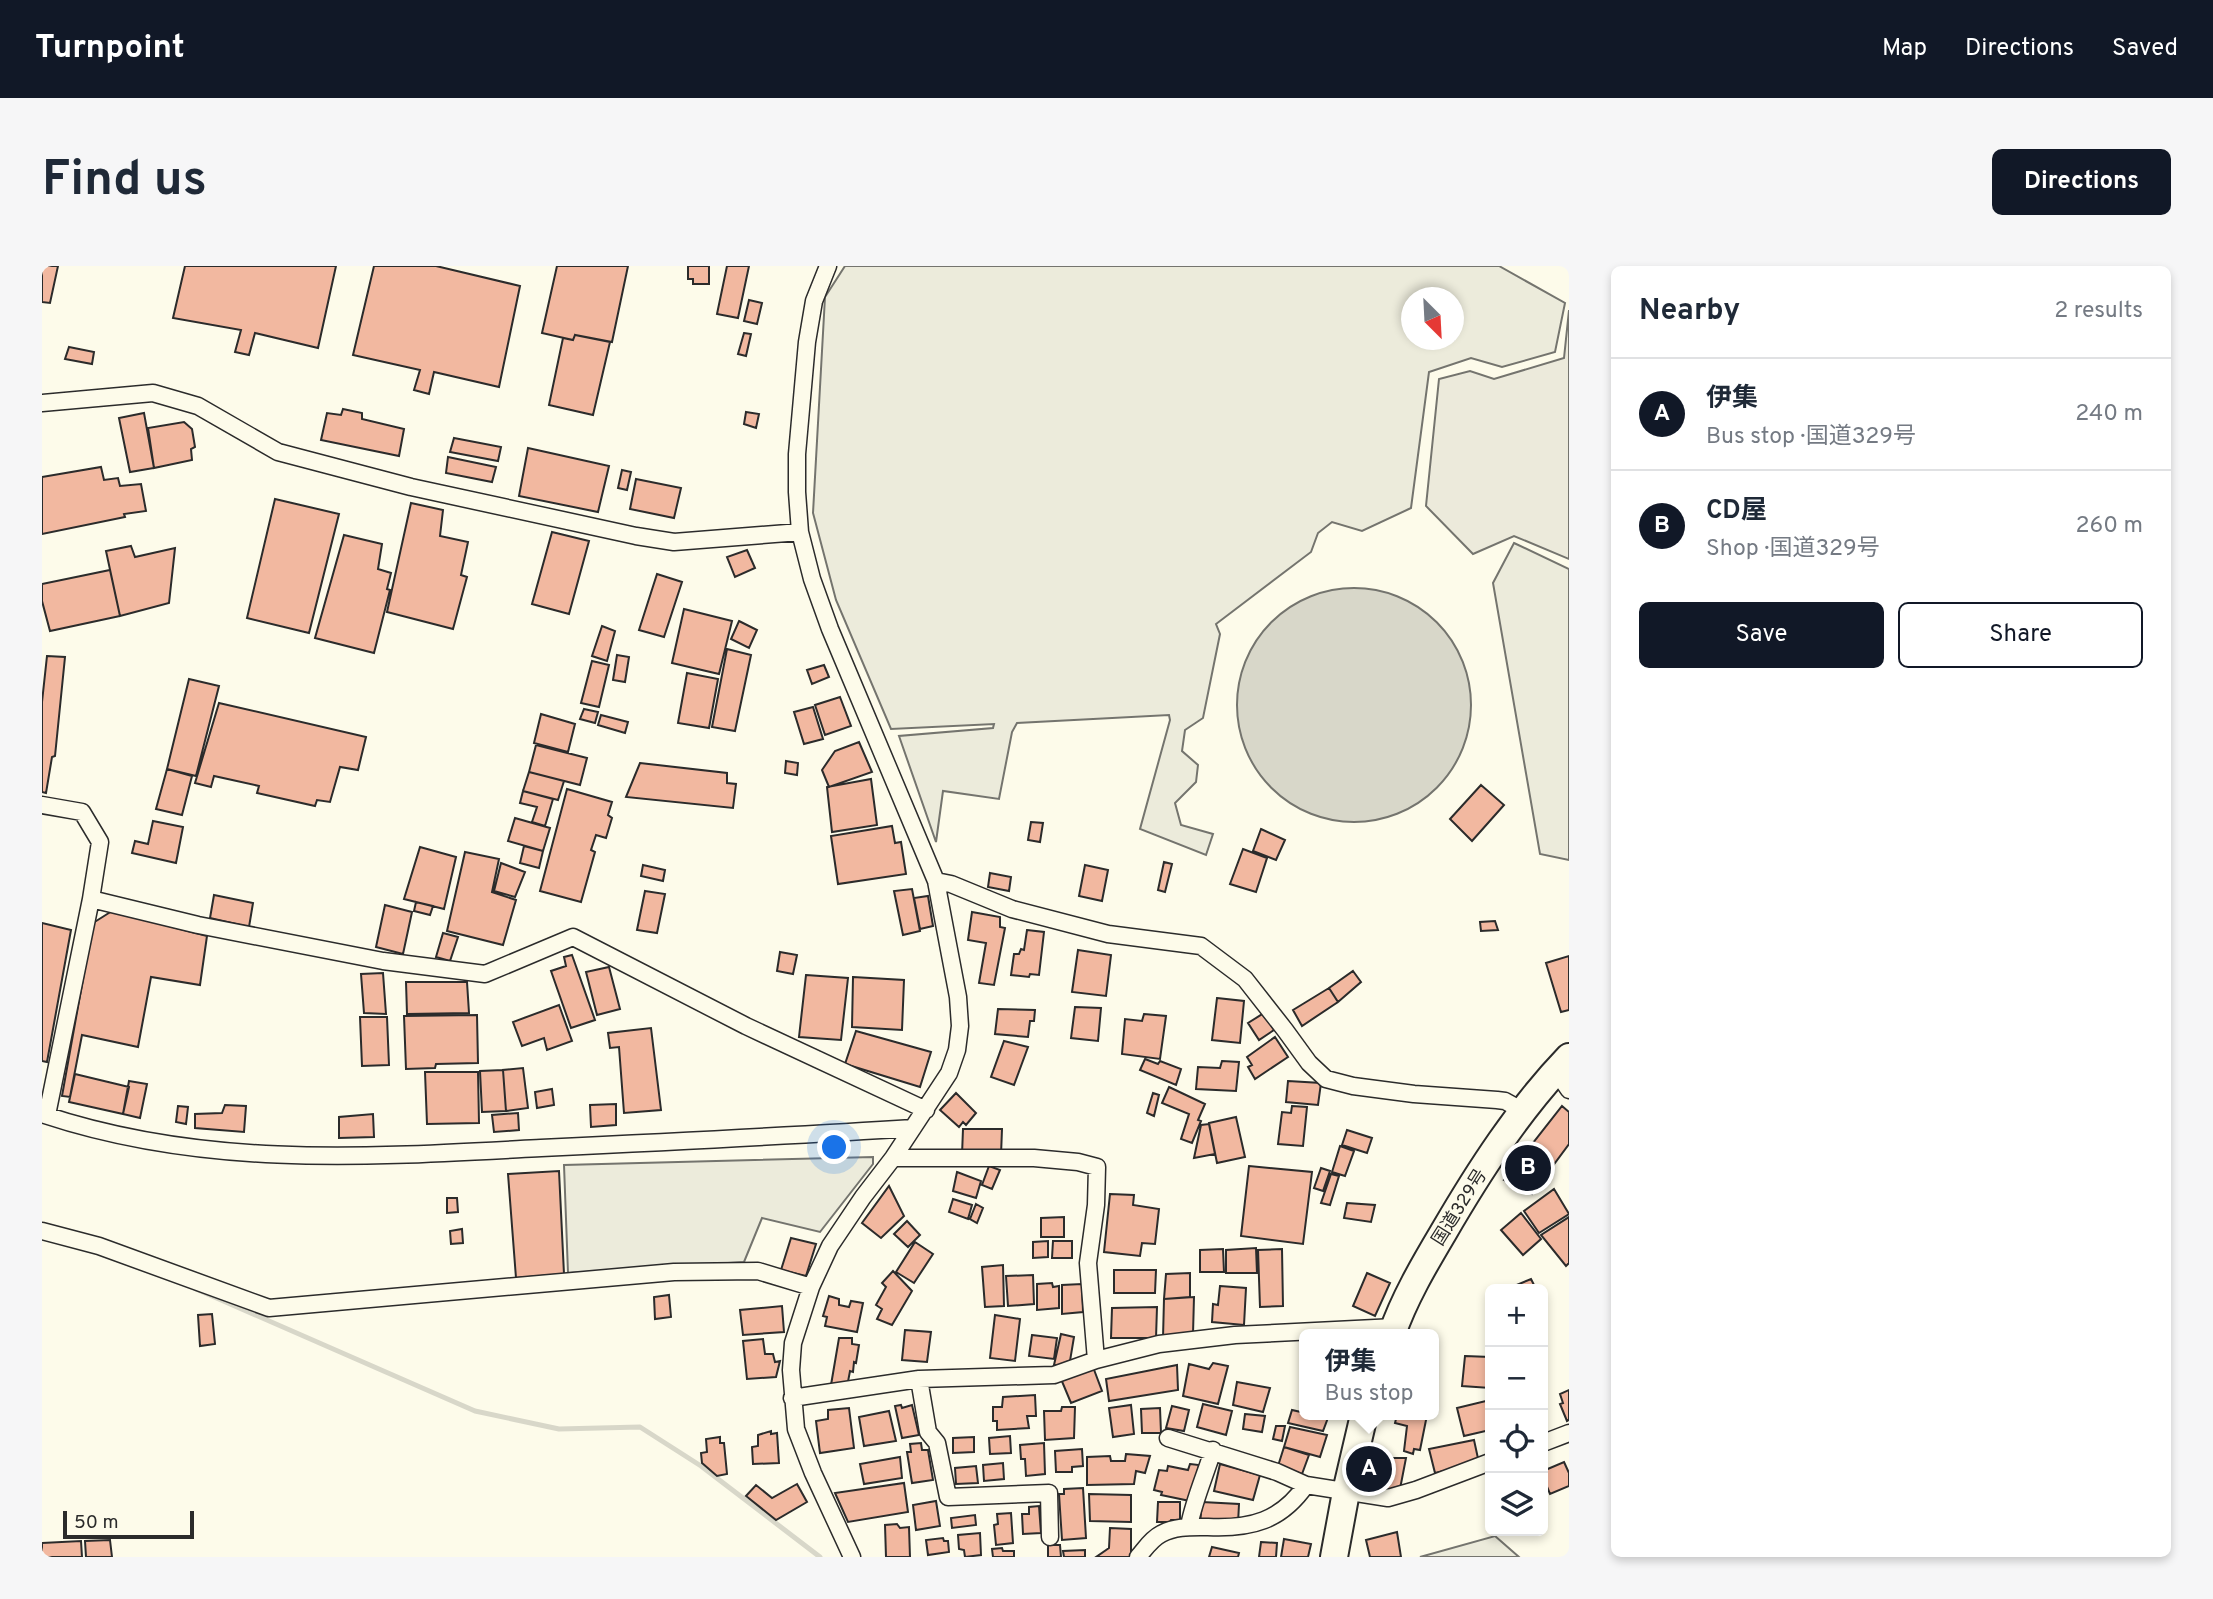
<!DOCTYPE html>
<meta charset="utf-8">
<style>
:root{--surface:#fff;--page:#f6f6f7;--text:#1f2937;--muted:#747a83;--line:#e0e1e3;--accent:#111827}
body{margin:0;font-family:Overpass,"Noto Sans JP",sans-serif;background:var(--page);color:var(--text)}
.controls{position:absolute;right:21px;bottom:21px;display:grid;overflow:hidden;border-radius:10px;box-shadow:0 4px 10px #0003}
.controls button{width:63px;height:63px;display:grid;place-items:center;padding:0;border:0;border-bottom:2px solid var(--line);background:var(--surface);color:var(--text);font:35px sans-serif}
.compass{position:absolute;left:1359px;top:21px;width:63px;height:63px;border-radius:50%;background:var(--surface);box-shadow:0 4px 10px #0003;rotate:156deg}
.scale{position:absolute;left:21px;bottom:18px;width:131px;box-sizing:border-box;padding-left:7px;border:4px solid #2b2b2b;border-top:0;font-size:19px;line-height:24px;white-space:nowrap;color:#2b2b2b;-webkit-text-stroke:5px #fdfbea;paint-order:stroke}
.you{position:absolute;left:793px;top:882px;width:24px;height:24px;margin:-18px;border:5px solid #fff;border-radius:50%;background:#1a73e8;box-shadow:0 0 0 10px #1a73e833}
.badge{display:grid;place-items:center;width:46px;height:46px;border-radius:50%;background:var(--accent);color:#fff;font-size:23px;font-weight:700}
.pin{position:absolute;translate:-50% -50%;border:4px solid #fff;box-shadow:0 2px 7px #0006}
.popup{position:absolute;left:1257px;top:1063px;width:140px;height:91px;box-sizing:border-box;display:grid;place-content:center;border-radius:10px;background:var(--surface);filter:drop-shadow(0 2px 5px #0005);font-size:23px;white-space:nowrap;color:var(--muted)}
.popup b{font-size:26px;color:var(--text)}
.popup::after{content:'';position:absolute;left:50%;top:100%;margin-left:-14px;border:14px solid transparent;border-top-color:var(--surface)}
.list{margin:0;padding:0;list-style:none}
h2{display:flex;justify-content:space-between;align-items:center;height:91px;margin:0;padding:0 28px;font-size:30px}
h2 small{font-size:23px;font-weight:400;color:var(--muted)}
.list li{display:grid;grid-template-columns:46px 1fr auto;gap:21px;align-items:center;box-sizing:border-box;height:112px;padding:0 28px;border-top:2px solid var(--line)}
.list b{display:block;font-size:26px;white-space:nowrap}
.list p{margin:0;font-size:23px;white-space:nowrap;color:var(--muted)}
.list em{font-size:23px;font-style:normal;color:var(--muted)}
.actions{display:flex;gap:14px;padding:21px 28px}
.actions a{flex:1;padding:16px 0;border:2px solid var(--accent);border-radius:10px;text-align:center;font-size:24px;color:var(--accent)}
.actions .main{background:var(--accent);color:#fff}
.icon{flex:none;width:38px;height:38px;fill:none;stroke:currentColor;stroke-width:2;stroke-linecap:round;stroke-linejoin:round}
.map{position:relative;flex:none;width:1527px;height:1291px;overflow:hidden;border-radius:10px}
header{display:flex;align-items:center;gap:42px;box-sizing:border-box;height:98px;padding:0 35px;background:var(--accent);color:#fff}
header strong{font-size:33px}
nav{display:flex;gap:38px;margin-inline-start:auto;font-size:24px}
.intro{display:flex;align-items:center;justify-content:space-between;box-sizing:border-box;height:168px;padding:0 42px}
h1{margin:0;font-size:49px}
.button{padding:18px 32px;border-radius:10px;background:var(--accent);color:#fff;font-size:24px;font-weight:700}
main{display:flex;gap:42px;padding:0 42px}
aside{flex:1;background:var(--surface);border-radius:10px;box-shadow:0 4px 10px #0003}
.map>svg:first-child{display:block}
.green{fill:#ecebdb;stroke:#74746e;stroke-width:2;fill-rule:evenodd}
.parking{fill:#eceadb;stroke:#74746e;stroke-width:2}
.water{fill:#d8d7c9;stroke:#74746e;stroke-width:2}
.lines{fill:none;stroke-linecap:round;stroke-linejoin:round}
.stream{stroke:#d8d7c9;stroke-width:5}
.building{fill:#f2b8a0;stroke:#2b2b2b;stroke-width:2}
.minor-casing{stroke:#2b2b2b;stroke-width:19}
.trunk-casing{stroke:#2b2b2b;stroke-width:30}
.minor{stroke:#fdfbea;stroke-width:16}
.trunk{stroke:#fdfbea;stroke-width:26}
.labels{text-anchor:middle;stroke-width:5;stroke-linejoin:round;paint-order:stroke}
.street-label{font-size:18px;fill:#2b2b2b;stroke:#fdfbea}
</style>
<header>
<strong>Turnpoint</strong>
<nav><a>Map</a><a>Directions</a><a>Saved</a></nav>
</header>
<div class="intro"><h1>Find us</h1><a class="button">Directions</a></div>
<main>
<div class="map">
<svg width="1527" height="1291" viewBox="0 0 1527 1291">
<rect width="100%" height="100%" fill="#fdfbea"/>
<!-- green -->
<path class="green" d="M803,0H1457L1523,37L1513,86L1460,101L1429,92L1387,106L1369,242L1320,265L1290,256L1276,267L1269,286L1174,358L1178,368L1161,452L1143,464L1140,485L1156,499L1154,516L1133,537L1139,559L1171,568L1164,589L1098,563L1128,454L1127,449L975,457L970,466L957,533L901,525L894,576L857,470L951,462L952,458L849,463L794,334L771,247L783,31ZM1370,32H1412V74H1370Z
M1472,277L1527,303V594L1498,588L1451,317Z
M831,891V898L778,966L720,952L702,996L526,1007L522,899Z
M1453,1270L1477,1291H1378Z"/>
<!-- parking -->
<path class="parking" d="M1527,44V293L1472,270L1431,288L1384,240L1397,113L1428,105L1452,113L1522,92Z"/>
<!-- water -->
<path class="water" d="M1195 439a117 117 0 1 1 234 0a117 117 0 1 1-234 0Z"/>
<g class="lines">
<!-- stream -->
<path class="stream" d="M154,1023L433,1145L517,1163L598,1161L659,1200L778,1291"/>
</g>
<!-- building -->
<path class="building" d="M0,0H16L8,37L0,36Z
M143,0H294L276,82L213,67L207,89L193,86L199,64L131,52Z
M332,0H394L478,20L457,121L392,106L387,128L372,124L378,104L311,89Z
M515,0H586L570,76L533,69L531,74L500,67Z
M646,0H667V18H651V13H646Z
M685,0H707L696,52L675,48Z
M707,34L720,37L715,58L702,55Z
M702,67L709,68L704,90L696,88Z
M533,69L568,76L551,149L507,139L521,72L531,74Z
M27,81L52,86L50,98L23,93Z
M301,143L320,147V153L362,163L357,190L279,174L285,147L299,149Z
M704,146L717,148L714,162L702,158Z
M102,147L112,202L88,206L77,152Z
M142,156L150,163L153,181L149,183L150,194L112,202L106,162Z
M412,172L459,181L456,195L408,186Z
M486,182L567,200L556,246L477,230Z
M406,191L454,201L450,216L404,207Z
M59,201L62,214L76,212L78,220L99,218L104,245L82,248L83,251L0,268V211Z
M580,204L589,206L585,224L576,222Z
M594,213L639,222L632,252L588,243Z
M233,233L297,248L267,367L205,352Z
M369,237L401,244L398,270L426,276L419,309L425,311L411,363L345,346Z
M510,266L547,275L527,348L490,338Z
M302,269L340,278L336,303L349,307L345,323L348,324L332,387L273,372Z
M89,280L93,291L133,282L127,337L78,350L64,285Z
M705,284L713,302L693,311L685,291Z
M68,304L78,350L8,365L0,335V318Z
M615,308L640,316L622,371L597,364Z
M642,343L690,355L677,408L630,397Z
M697,355L715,364L707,382L689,373Z
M560,360L573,365L565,395L550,390Z
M685,383L709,389L693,465L670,461Z
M575,389L587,391L583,416L571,414Z
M5,390L23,391L13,490L10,491L4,527L0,526V436Z
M550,395L567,399L557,441L539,437Z
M782,399L787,411L770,418L765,404Z
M645,407L676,413L667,462L636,457Z
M147,413L177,420L154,510L125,503Z
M798,431L809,460L783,469L773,439Z
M177,437L324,471L316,504L298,501L288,536L275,534L273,540L215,527L217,520L172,510L169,521L153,517Z
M771,441L781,473L762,478L752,446Z
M542,443L556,446L553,457L538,453Z
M499,448L533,458L526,486L492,477Z
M559,449L586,456L583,467L556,459Z
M817,476L830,506L787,521L780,504L793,485Z
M494,479L545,492L538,519L487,506Z
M744,495L756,497L755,509L743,507Z
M598,497L685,507V517L694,518L691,542L584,531Z
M125,503L150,510L140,549L114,543Z
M487,506L522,515L516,534L481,525Z
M829,513L835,559L790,566L785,521Z
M1439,519L1462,539L1430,575L1408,553Z
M525,523L570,536L566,549L570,552L564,572L554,569L549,584L553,586L539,636L498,625Z
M481,525L511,533L503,560L490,556L495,541L478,537Z
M473,552L508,562L501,585L466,575Z
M111,555L141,561L134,597L90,587L93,575L106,578Z
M989,556L1001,557L998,576L986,574Z
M850,560L853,577L859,576L864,608L796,618L789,570Z
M1219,563L1243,574L1234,594L1211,585Z
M482,580L501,585L497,602L478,597Z
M378,581L414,591L402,643L362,633Z
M1201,583L1225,592L1214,626L1188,618Z
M423,586L457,593L450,626L474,634L461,679L405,665Z
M1122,596L1130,598L1123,626L1116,624Z
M459,597L483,606L473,631L452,625Z
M601,599L623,604L621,615L599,610Z
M1043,599L1066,604L1060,635L1037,630Z
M948,607L969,611L967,625L946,621Z
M870,623L878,665L861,669L852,625Z
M603,625L623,628L615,667L595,664Z
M172,629L211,637L207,661L168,652Z
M886,630L891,660L878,663L872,632Z
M374,636L391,640L388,649L372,645Z
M343,639L370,646L361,688L334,681Z
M70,645L165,670L158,719L109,711L96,781L40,769L28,831L20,830L51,657Z
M930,646L958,651V661L963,662L952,719L937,717L944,677L926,674Z
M1453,655L1456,664L1439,665L1438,656Z
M0,657L29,664L5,796L0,795Z
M985,664L1002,666L997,709L988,708L987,711L969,709L972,688H977L979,683L982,684Z
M401,667L416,671L408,695L394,691Z
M1036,684L1069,689L1064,730L1030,726Z
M738,686L755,689L751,708L735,705Z
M530,689L553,754L529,762L509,705L524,700L522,691Z
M1527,690V744L1519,746L1504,697Z
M567,701L578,743L555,749L544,706Z
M1311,705L1319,716L1296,736L1287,722Z
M341,707L344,748L322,747L319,708Z
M764,709L806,712L799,774L757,771Z
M811,711L862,714L860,764L810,761Z
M364,716H425L427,747L365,748Z
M1287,722L1296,736L1260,760L1251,744Z
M1175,732L1202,735L1198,777L1170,774Z
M517,739L530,775L505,784L502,772L480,780L471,756Z
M1033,741L1059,742L1056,775L1029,772Z
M956,743L993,744L992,755H988L986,771L953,768Z
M1222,747L1232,764L1217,774L1206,757Z
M1102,748L1124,750L1118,793L1080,788L1083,753L1100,755Z
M435,749L436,797L394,798L393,802L364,803L362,750Z
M318,751H345L347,799L320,800Z
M609,762L619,844L582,847L577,781L568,782L566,767Z
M814,765L889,786L878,821L803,798Z
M1233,771L1246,791L1213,813L1206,801L1210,799L1205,791Z
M962,775L986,781L972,819L949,811Z
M1103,793L1116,798L1118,795L1139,803L1134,819L1098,804Z
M1180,795L1197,796L1194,825L1154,823L1156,801L1178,802Z
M481,802L486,842L464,845L461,804Z
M461,804L464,845L440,846L438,805Z
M383,806H436L437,857L385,858Z
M33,808L87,821L81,848L27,836Z
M87,815L105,818L98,852L81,848Z
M1246,815L1279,817L1276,839L1244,836Z
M1127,821L1163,838L1156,854L1159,855L1150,877L1139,873L1147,848L1120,837Z
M510,823L512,839L495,842L493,826Z
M914,827L934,847L924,859L921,856L917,861L898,844Z
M1111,827L1117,829L1112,850L1105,847Z
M574,838V859L549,861L548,839Z
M183,839L204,840L202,866L153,862V848L180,847Z
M136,840L146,841L144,858L134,856Z
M1250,840L1265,841L1261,880L1236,878L1240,846L1249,847Z
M1520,840L1527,846V878L1490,928L1462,914Z
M476,847L477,864L452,866L450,849Z
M331,848L332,871L297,872V851Z
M1194,851L1203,891L1175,897L1167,857Z
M1167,858L1173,888L1152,892L1159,859Z
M921,863H960L959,889H920Z
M1305,864L1330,872L1325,887L1300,879Z
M1298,880L1312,885L1303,910L1290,906Z
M947,900L958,904L950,923L940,919Z
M1207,900L1270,906L1261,978L1199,970Z
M1279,902L1288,905L1281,925L1272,922Z
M517,905L522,1008L474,1012L466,908Z
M915,906L939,915L934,932L911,925Z
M1289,908L1297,910L1288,939L1279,937Z
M847,920L862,950L839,972L820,957Z
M1512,923L1527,948L1497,967L1482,945Z
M1068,928L1092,929L1091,939L1117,943L1113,978L1100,977L1098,990L1062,986Z
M405,932H415L416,946L405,947Z
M911,933L930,939L926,953L907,946Z
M1305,937L1333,939L1329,956L1302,952Z
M934,938L941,942L935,957L928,953Z
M1479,947L1499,973L1481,989L1459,964Z
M1022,951V971H999V952Z
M1527,951V997L1524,1000L1499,969Z
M865,955L878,969L866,981L852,968Z
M420,963L421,977L409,978L408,965Z
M749,972L774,978L764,1010L739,1004Z
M1006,975V991L991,992V976Z
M1011,975H1030V992H1010Z
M873,976L891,988L872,1017L854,1006Z
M1214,982L1215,1007H1184V984Z
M1181,983L1182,1006H1158V984Z
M1240,983L1241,1040L1218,1041L1216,984Z
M961,999L962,1040L943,1041L940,1001Z
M1072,1004H1114L1113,1027H1072Z
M851,1005L870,1025L850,1059L835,1053L840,1043L834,1039L844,1021L840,1017Z
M1148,1007V1031L1122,1033L1124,1008Z
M1325,1007L1348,1017L1333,1050L1311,1040Z
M991,1009L992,1038L966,1040L964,1010Z
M1489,1013L1494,1023H1465Z
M1010,1017L1011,1021L1017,1020V1042L995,1044V1018Z
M1040,1018L1041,1046L1020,1048V1019Z
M1178,1020L1204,1022L1202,1059L1170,1056L1171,1038L1176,1039Z
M627,1029L629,1051L613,1053L612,1031Z
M787,1030L797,1033V1039L807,1041L809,1035L821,1037L815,1066L783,1060L785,1051L781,1050Z
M1152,1031L1151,1068L1121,1072L1122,1033Z
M740,1040L742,1066L701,1069L698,1044Z
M1115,1041L1114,1072H1069L1070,1042Z
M170,1048L173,1078L158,1080L156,1049Z
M953,1049L978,1053L973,1095L948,1092Z
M863,1064L889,1066L885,1096L860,1094Z
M1019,1068L1032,1071L1027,1101L1012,1099Z
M990,1069L1015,1072L1012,1093L987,1090Z
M797,1072H810V1078L817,1079L814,1097L812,1096L811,1106L808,1105L805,1121L789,1119Z
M721,1073L723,1088H731L733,1096L738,1095L734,1111L705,1113L701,1075Z
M1423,1090L1448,1091V1122L1420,1120Z
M1171,1097L1186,1100L1176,1138L1141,1130L1147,1098L1167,1103Z
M1135,1099L1136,1124L1067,1135L1064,1113Z
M1051,1101L1060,1125L1029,1137L1019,1113Z
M1195,1116L1228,1122L1221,1146L1191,1139Z
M1501,1119H1503L1505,1161L1501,1162Z
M1527,1124V1154L1525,1155L1518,1138L1521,1137L1518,1128Z
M993,1129L994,1150H985L987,1162L955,1164V1155H951V1141H960L961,1131Z
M1448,1134V1164L1422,1170L1415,1142Z
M1262,1137V1149H1287L1281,1165L1246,1157L1250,1144L1259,1146Z
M1161,1138L1190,1145L1184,1169L1155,1161Z
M859,1139L860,1142L870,1139L877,1169L860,1172L853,1140Z
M1089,1139L1092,1168L1071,1171L1067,1142Z
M1130,1140L1147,1144L1142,1165L1124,1162Z
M1020,1141H1033L1032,1172L1003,1174L1002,1145H1019Z
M807,1142L812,1182L778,1187L774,1155L786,1153V1144Z
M1118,1142L1119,1167H1100L1099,1143Z
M847,1145L854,1175L822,1180L817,1151Z
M1203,1148L1223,1150L1220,1166L1201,1163Z
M1355,1149H1385L1378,1184L1372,1183L1371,1188L1362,1185L1365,1160L1353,1157Z
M1234,1160H1243L1240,1175L1231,1173Z
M1248,1161L1285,1169L1278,1191L1242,1181Z
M729,1165V1168L735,1167L737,1197L711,1198L710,1181L716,1180V1169Z
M968,1170L969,1187L948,1188L947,1172Z
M678,1171V1177H682L685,1208L675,1210L660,1197L659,1187L665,1186L664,1173Z
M932,1171V1186L911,1187V1172Z
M1432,1174L1437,1197L1393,1207L1387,1183Z
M879,1177L880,1184H886L891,1214L870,1217L865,1186H869L868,1178Z
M1002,1177L1003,1208L984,1210L983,1193H979L978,1179Z
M1242,1181L1267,1189L1260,1208L1236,1200Z
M1040,1183L1041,1200L1030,1201V1206H1014L1013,1185Z
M1084,1188L1108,1190L1103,1207L1094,1205L1092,1218L1045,1219V1191L1068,1190L1069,1195H1083Z
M858,1191L860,1212L822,1218L818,1198Z
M1343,1192H1364L1358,1223H1337Z
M1522,1196L1527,1207V1220L1508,1228L1501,1211V1205Z
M961,1197L962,1213L942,1215L941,1199Z
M1148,1198L1157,1199L1148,1235L1119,1229L1120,1226L1112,1224L1117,1204L1125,1205L1126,1200L1146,1204Z
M1178,1198L1218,1209L1211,1234L1172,1225Z
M934,1200L936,1217L914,1218L913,1202Z
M862,1217L866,1246L806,1256L793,1227Z
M755,1218L765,1236L734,1254L704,1230L714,1219L730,1232Z
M1041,1222L1044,1272L1020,1274L1017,1228H1022V1223Z
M1047,1228L1089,1229V1256L1048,1255Z
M894,1235L898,1260L874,1264L871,1239Z
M1116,1236H1138V1254H1129L1128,1256H1115Z
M1160,1236L1197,1238L1196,1258H1158Z
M997,1240L999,1267L981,1268L980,1248H987V1241Z
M969,1247L971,1277L954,1279L952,1259L956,1258L955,1248Z
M933,1249L934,1259L910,1262L909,1252Z
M855,1258L858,1262L867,1261L868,1291H844L843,1259Z
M1068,1262L1089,1263V1291H1054L1067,1282Z
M1355,1266L1359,1291H1328L1324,1274Z
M938,1267L939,1289L923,1291L922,1284L917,1283L916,1269Z
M901,1272L902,1275H906L907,1286L886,1289L884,1274Z
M1242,1273L1269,1278L1266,1291H1239Z
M68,1274L70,1291H44L43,1275Z
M39,1275L40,1291H0V1277Z
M1219,1276L1235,1277L1234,1291H1217Z
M1006,1279H1018L1019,1291H1006Z
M1170,1281L1197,1287L1196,1291H1167Z
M960,1282L961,1285H972V1291H951L950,1283Z
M1043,1284V1291H1022L1021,1285Z"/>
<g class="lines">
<defs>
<path id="minor" d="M786,0L772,35L765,76L755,188V226L758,266L770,313L788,363L894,615L916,731L918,760L915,784L907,807L851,892L821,931L788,980L769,1021L751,1077L749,1104L754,1163L771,1207L810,1291
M0,137L111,127L156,140L236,186L369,221L594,270L632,276L758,266
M0,539L40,546L58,576L49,633
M894,615L909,618L970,643L1066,668L1159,680L1203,713L1243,764L1267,797L1284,813L1311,820L1372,828L1455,834L1463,835L1481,845
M1514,805L1527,824
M0,848C164,903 329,891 499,882C623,876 747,870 871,862
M5,849L49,633L156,659L341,695L443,708L531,671L704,760L884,844
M851,892H992L1036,896L1055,901L1054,939L1046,997L1054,1094
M0,965L57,980L227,1042L632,1006L716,1005L769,1021
M877,1113L886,1166L895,1177L906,1231L1007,1227L1008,1271
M750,1132L877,1113L1012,1109L1054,1094L1117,1078L1193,1069L1353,1061
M1126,1172L1235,1206L1264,1219L1346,1232L1374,1224L1448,1196
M1501,1177L1527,1167
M1147,1260C1152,1234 1163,1210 1171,1184
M1096,1291C1103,1283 1109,1273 1119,1268C1133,1260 1150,1261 1166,1261C1209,1263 1239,1255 1264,1219"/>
<path id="trunk" d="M1350,1068C1362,1033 1382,999 1401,967C1437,905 1477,843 1527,791
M1292,1291L1304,1226L1322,1149"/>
</defs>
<!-- minor casing -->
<use href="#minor" class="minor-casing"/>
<!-- trunk casing -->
<use href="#trunk" class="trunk-casing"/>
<!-- minor -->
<use href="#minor" class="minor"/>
<!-- trunk -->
<use href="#trunk" class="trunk"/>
</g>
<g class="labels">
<!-- street labels -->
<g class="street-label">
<text transform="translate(1417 941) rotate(-58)" y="6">国道329号</text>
</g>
</g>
</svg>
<div class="controls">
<button>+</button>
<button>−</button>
<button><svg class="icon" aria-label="locate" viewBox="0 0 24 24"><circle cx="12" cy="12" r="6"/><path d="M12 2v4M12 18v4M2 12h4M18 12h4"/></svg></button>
<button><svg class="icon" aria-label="layers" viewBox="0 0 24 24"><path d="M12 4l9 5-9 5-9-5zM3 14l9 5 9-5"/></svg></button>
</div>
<svg class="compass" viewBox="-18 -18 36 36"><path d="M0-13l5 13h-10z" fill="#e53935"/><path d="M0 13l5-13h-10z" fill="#747a83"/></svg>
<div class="scale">50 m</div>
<div class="you"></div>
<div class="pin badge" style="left:1327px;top:1203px">A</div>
<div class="popup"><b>伊集</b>Bus stop</div>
<div class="pin badge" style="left:1486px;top:902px">B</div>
</div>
<aside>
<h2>Nearby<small>2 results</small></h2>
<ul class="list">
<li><span class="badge">A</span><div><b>伊集</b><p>Bus stop · 国道329号</p></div><em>240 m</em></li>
<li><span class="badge">B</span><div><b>CD屋</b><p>Shop · 国道329号</p></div><em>260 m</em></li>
</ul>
<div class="actions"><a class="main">Save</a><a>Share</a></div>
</aside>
</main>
